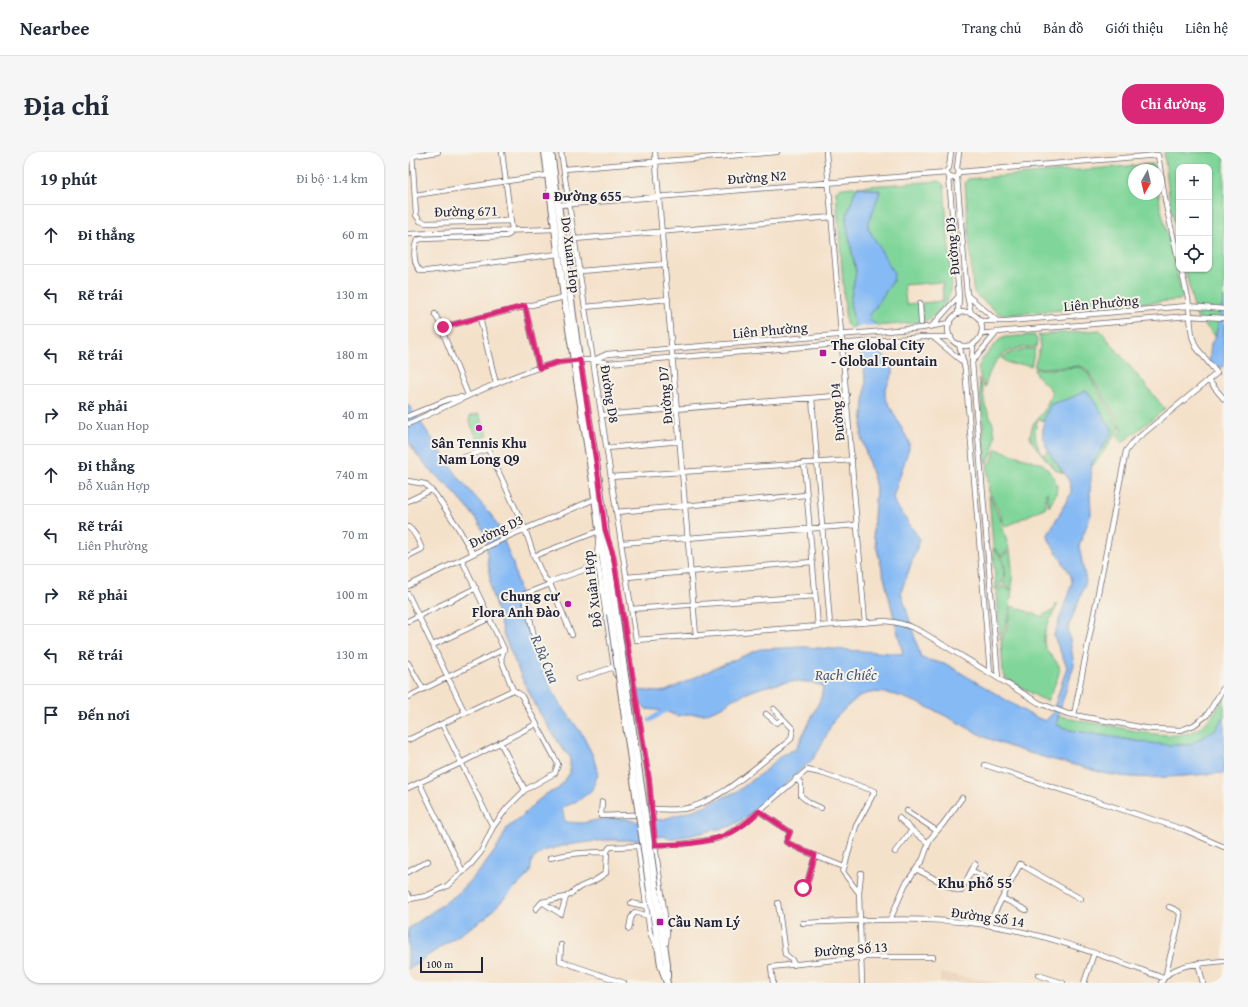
<!DOCTYPE html>
<html lang="vi">
<meta charset="utf-8">
<style>
:root{--surface:#fff;--page:#f6f6f7;--text:#1f2937;--muted:#747a83;--line:#e0e1e3;--accent:#db2777}
body{margin:0;font-family:"Gentium Book Plus",serif;background:var(--page);color:var(--text)}
.controls{position:absolute;right:12px;top:12px;display:grid;overflow:hidden;border-radius:8px;box-shadow:0 1px 3px #0004}
.controls button{width:36px;height:36px;display:grid;place-items:center;padding:0;border:0;border-bottom:1px solid var(--line);background:var(--surface);color:var(--text);font:20px sans-serif}
.compass{position:absolute;left:720px;top:12px;width:36px;height:36px;border-radius:50%;background:var(--surface);box-shadow:0 1px 3px #0004;rotate:188deg}
.scale{position:absolute;left:12px;bottom:10px;width:63px;box-sizing:border-box;padding-left:4px;border:2px solid #22223b;border-top:0;font-size:11px;line-height:14px;white-space:nowrap;color:#22223b;-webkit-text-stroke:3px #f7f3e8;paint-order:stroke}
.stop{position:absolute;width:12px;height:12px;margin:-9px;border:3px solid #db2777;border-radius:50%;background:#fff}
.stop.end{background:#db2777;border-color:#fff;box-shadow:0 1px 4px #0008}
.list{margin:0;padding:0;list-style:none}
h2{display:flex;justify-content:space-between;align-items:center;height:52px;margin:0;padding:0 16px;font-size:17px}
h2 small{font-size:13px;font-weight:400;color:var(--muted)}
.list li{display:grid;grid-template-columns:26px 1fr auto;gap:12px;align-items:center;box-sizing:border-box;height:60px;padding:0 16px;border-top:1px solid var(--line)}
.list b{display:block;font-size:15px;white-space:nowrap}
.list p{margin:0;font-size:13px;white-space:nowrap;color:var(--muted)}
.list em{font-size:13px;font-style:normal;color:var(--muted)}
.icon{flex:none;width:22px;height:22px;fill:none;stroke:currentColor;stroke-width:2;stroke-linecap:round;stroke-linejoin:round}
.map{position:relative;flex:none;width:816px;height:831px;overflow:hidden;border-radius:16px}
header{display:flex;align-items:center;gap:24px;box-sizing:border-box;height:56px;padding:0 20px;background:var(--surface);border-bottom:1px solid var(--line)}
header strong{font-size:19px}
nav{display:flex;gap:22px;margin-inline-start:auto;font-size:14px}
.intro{display:flex;align-items:center;justify-content:space-between;box-sizing:border-box;height:96px;padding:0 24px}
h1{margin:0;font-size:28px}
.button{padding:10px 18px;border-radius:16px;background:var(--accent);color:#fff;font-size:14px;font-weight:700}
main{display:flex;gap:24px;padding:0 24px}
aside{flex:1;background:var(--surface);border-radius:16px;box-shadow:0 1px 3px #0004}
.map>svg:first-child{display:block}
.built{fill:#ead2b8}
.green{fill:#80d69a;stroke:#517c6a}
.water{fill:#86baf4;stroke:#546e98}
.pier{fill:#f4e1ca}
.lines{fill:none;stroke-linecap:round;stroke-linejoin:round}
.canal{stroke:#86baf4;stroke-width:4.5}
.minor-casing{stroke:#6c656d;stroke-width:6}
.major-casing{stroke:#6c656d;stroke-width:8}
.minor{stroke:#fff;stroke-width:4.5}
.major{stroke:#fff;stroke-width:6}
.major-bridge-casing{stroke:#6c656d;stroke-width:8;stroke-linecap:butt}
.major-bridge{stroke:#fff;stroke-width:6}
.route{stroke:#db2777;stroke-width:5}
.poi-dot{fill:#b5179e;stroke:#f7f3e8;stroke-width:1.5}
.labels{text-anchor:middle;stroke-width:4;stroke-linejoin:round;paint-order:stroke}
.street-label{font-size:14px;fill:#22223b;stroke:#f7f3e8}
.poi-label{font-size:14px;font-weight:bold;fill:#22223b;stroke:#f7f3e8;text-anchor:start}
.water-label{font-size:15px;font-style:italic;fill:#45577c;stroke:#f7f3e8}
.neighbourhood-label{font-size:15px;font-weight:bold;fill:#22223b;stroke:#f7f3e8}
</style>
<header>
<strong>Nearbee</strong>
<nav><a>Trang chủ</a><a>Bản đồ</a><a>Giới thiệu</a><a>Liên hệ</a></nav>
</header>
<div class="intro"><h1>Địa chỉ</h1><a class="button">Chỉ đường</a></div>
<main>
<aside>
<h2>19 phút<small>Đi bộ · 1.4 km</small></h2>
<ul class="list">
<li><svg class="icon" aria-label="ahead" viewBox="0 0 24 24"><path d="M12 20V5M6 11l6-6 6 6"/></svg><div><b>Đi thẳng</b></div><em>60 m</em></li>
<li><svg class="icon" aria-label="left" viewBox="0 0 24 24"><path d="M17 20v-9H6M10 6l-5 5 5 5"/></svg><div><b>Rẽ trái</b></div><em>130 m</em></li>
<li><svg class="icon" aria-label="left" viewBox="0 0 24 24"><path d="M17 20v-9H6M10 6l-5 5 5 5"/></svg><div><b>Rẽ trái</b></div><em>180 m</em></li>
<li><svg class="icon" aria-label="right" viewBox="0 0 24 24"><path d="M7 20v-9h11M14 6l5 5-5 5"/></svg><div><b>Rẽ phải</b><p>Do Xuan Hop</p></div><em>40 m</em></li>
<li><svg class="icon" aria-label="ahead" viewBox="0 0 24 24"><path d="M12 20V5M6 11l6-6 6 6"/></svg><div><b>Đi thẳng</b><p>Đỗ Xuân Hợp</p></div><em>740 m</em></li>
<li><svg class="icon" aria-label="left" viewBox="0 0 24 24"><path d="M17 20v-9H6M10 6l-5 5 5 5"/></svg><div><b>Rẽ trái</b><p>Liên Phường</p></div><em>70 m</em></li>
<li><svg class="icon" aria-label="right" viewBox="0 0 24 24"><path d="M7 20v-9h11M14 6l5 5-5 5"/></svg><div><b>Rẽ phải</b></div><em>100 m</em></li>
<li><svg class="icon" aria-label="left" viewBox="0 0 24 24"><path d="M17 20v-9H6M10 6l-5 5 5 5"/></svg><div><b>Rẽ trái</b></div><em>130 m</em></li>
<li><svg class="icon" aria-label="arrive" viewBox="0 0 24 24"><path d="M6 21V4h12l-3 4 3 4H6"/></svg><div><b>Đến nơi</b></div></li>
</ul>
</aside>
<div class="map">
<svg width="816" height="831" viewBox="0 0 816 831">
<rect width="100%" height="100%" fill="#f7f3e8"/>
<filter id="ink" filterUnits="userSpaceOnUse"><feTurbulence type="fractalNoise" baseFrequency=".025" numOctaves="2"/><feDisplacementMap in="SourceGraphic" scale="8" xChannelSelector="R" yChannelSelector="G"/><feConvolveMatrix kernelMatrix="1 2 1 2 8 2 1 2 1" color-interpolation-filters="sRGB"/></filter>
<filter id="wash" filterUnits="userSpaceOnUse"><feTurbulence type="fractalNoise" baseFrequency=".012" numOctaves="4" result="noise"/><feDisplacementMap in="SourceGraphic" scale="16" xChannelSelector="R" yChannelSelector="G"/><feGaussianBlur stdDeviation="0.9" result="paint"/><feColorMatrix in="noise" values="0 0 0 0 0 0 0 0 0 0 0 0 0 0 0 0 0 1.4 0 .05"/><feComposite in="paint" operator="in"/></filter>
<g filter="url(#wash)">
<rect width="100%" height="100%" fill="#f4e1ca"/>
<!-- built -->
<path class="built" d="M533,821L591,831H532Z"/>
<!-- green -->
<path class="green" d="M756,0H816V193L788,164L777,117H801V15H771V90L762,51Z
M745,12L747,14L748,18H726V42H750V34L752,53L774,144L772,148L595,163L590,161L567,142L565,137L557,31L560,27Z
M531,29L536,33L544,135C542,148 527,166 515,170L513,151L535,149L534,130L496,133L498,152L511,151L513,170L469,174L461,167L462,163L485,129L460,76V72L472,39L471,38L450,35L447,39L440,60L438,70L448,121L442,149L447,175L443,176L438,172L428,39L432,36Z
M692,178L757,257L714,291L711,288L709,285L714,277V275L680,219L675,215L671,214L632,216L626,215C628,206 636,191 630,183Z
M626,183L629,188L628,195C598,194 584,206 577,235H576L570,217L573,209L591,188L597,185Z
M619,197H627L623,214C609,210 606,217 594,206L604,200Z
M671,215L674,216L679,220L712,276L689,309L684,314L685,309L704,280V277L680,240L653,250L643,252L636,269L630,267C625,280 627,292 635,303L640,299L655,321L646,317L624,290L622,284L625,272L636,259L644,241C640,231 627,227 626,217H645Z
M571,226L575,239L577,253L585,272L587,284L585,300L578,312Z
M71,262L80,283L70,288L61,269L62,264Z
M588,297L635,312L646,325L649,334L648,342L641,355L639,342L640,341H638V355L597,375L592,361L581,340L579,314L585,306Z
M581,343L592,366L601,397L593,404L585,394Z
M585,396C598,408 600,425 588,439Z
M602,398L604,416V438L595,432C599,423 598,414 594,405Z
M594,434L604,439L600,466L592,488L589,441Z
M648,452H650C645,463 635,477 636,490C638,503 646,504 651,514C654,521 642,542 639,549L630,545L598,526L595,521L593,491L600,472L604,454L635,465V463L646,458Z
M816,545V564L808,577L782,593H763L740,591L662,578L649,573L650,563C667,569 685,571 704,574C726,578 765,589 786,579C801,571 808,559 816,545Z"/>
<!-- water -->
<path class="water" d="M452,35L471,39L472,40L460,72V76L486,121L485,129L462,163C460,168 465,170 469,173L470,196L485,216V221L477,238V245L501,290V296L485,345L487,352L512,387L493,440L513,506L540,513L623,563L637,569L644,562L659,515L647,487L646,483L663,434L664,428L662,422L641,388L640,382L662,343C671,318 614,300 643,252L663,246L677,239H679L704,277L705,279L684,311L682,339L683,362L671,394L678,430L660,476L666,513L650,563L649,573L662,578L740,591L763,593H782L808,577L816,564V621C782,623 747,628 713,624C700,623 687,619 675,615C658,611 641,607 625,602C610,598 593,592 579,586C551,572 492,535 462,541C455,542 448,547 443,551C437,557 431,562 426,568C418,581 414,596 404,608L339,665L323,674L284,683L261,687L256,684L231,688H197L158,693L135,699L124,708L122,721L78,765L0,817V777L48,743L75,715L91,693L99,676L112,666L128,650L138,642L150,637L162,621V605L154,596L131,560L114,526L96,484L83,438L78,390L75,379L71,371L63,360L43,337L23,319L10,304L0,289V252L51,326L84,364L91,376L105,412L119,473L125,493L145,540L152,552L174,582L185,604L190,622L184,638L171,648L154,656L157,670L175,671L197,666L218,667L230,670L256,667L289,657L330,639L359,617L372,604L388,597L413,546L415,534L402,530L383,529L355,535L344,539L323,548L316,554L297,562H279L269,564L257,559L238,557L231,550L229,538L249,540L258,539L307,516L352,497L397,495L495,502L465,381L468,335L453,284L458,229L442,151L448,119L438,70L440,60L447,39L449,36Z
M816,145V214L812,216L801,213L803,191L807,186Z"/>
<!-- pier -->
<path class="pier" d="M470,173L472,195L450,197L446,175Z"/>
<g class="lines">
<!-- canal -->
<path class="canal" d="M242,568L261,556"/>
</g>
</g>
<g filter="url(#ink)">
<g class="lines">
<defs>
<path id="minor" d="M4,0L8,63L12,69L18,71L103,69
M94,0L104,78L102,82L98,84L14,87L9,88C5,97 5,113 13,119H19L150,102
M153,0L228,488L477,469C490,470 503,474 514,480L631,551L660,562L737,576L745,577L773,578L786,573L799,563L816,535
M247,0L288,484
M418,0L457,471
M543,0L541,16L539,18V22L543,26L549,25
M551,0L549,16L551,21L549,25L559,143L563,161
M4,4L30,0
M156,17L369,0
M551,20L750,3L758,53L771,111
M541,25L551,144L550,162
M7,43L140,23
M150,53L539,21
M0,82L147,77
M167,87L424,65
M172,119L257,112
M559,143L589,169
M512,151L513,171
M117,154L131,216
M177,155L260,147
M540 177a17 17 0 1 1 34 0a17 17 0 1 1-34 0Z
M27,162L30,168L35,175L156,145
M72,166L88,232
M572,169H599L780,154L816,157
M524,174L551,144
M35,175V181L60,243
M573,182L599,179L781,164L816,166
M525,185L556,211
M551,192L557,217L582,521
M565,192L564,210L590,526
M171,208H186L200,211L515,185H543
M186,208L199,202L514,176L542,171
M564,210L589,180
M800,228L816,247
M404,246L422,473
M194,263L439,243
M0,264L41,247L53,245
M0,272C37,255 72,237 110,223C128,216 146,210 166,208
M199,296L272,289
M48,308L80,297L117,377L126,404L136,426L140,429H144L190,413
M396,311L410,474
M203,325L444,308
M0,329L17,332L27,342L49,374L65,402
M0,349L23,338
M208,360L398,343
M0,375C8,380 10,389 14,397L0,404
M201,391L205,403L241,628L247,693L259,779L258,791
M213,391L449,373
M126,404L191,379L189,406L207,521L209,524L212,525
M218,425L404,410
M144,430L142,432L164,483
M0,434L101,384L187,347
M0,442L57,561
M223,457L407,444
M0,469L68,436
M127,490L121,461L116,447L117,442L142,432
M25,493L82,466
M0,511L15,537
M170,527L206,515
M0,545L96,497
M358,562L369,571L374,567
M666,563L718,299L725,290L809,221L788,195L784,184L780,146L773,117
M34,572L85,675
M0,588L105,538
M92,590L117,638
M577,613L777,678L816,695
M388,626L393,632V644L402,651L413,656
M11,630L55,720
M0,636L53,611L128,572
M194,650L193,664L245,662
M244,657C254,657 265,658 275,657C309,652 348,614 376,593L383,587L385,577L366,557
M351,659L382,680L378,690L396,699L436,715
M499,659L529,679
M491,666L504,678
M230,694L242,781L249,796
M487,700L504,678L520,691
M142,706C162,701 179,700 199,700
M508,717L546,737L553,739L567,712
M564,719L577,725
M0,720L20,709
M390,733L395,736L398,735L407,703
M451,741L453,721
M0,742L2,747L18,744L39,734L63,712L73,700L85,675L99,656L117,638L147,621L150,612L113,543L105,538L93,507L96,497L54,408
M594,746L618,758
M134,750L153,762L158,745L172,735L186,729L198,721L199,699L202,695L267,693L308,687L317,684L338,670L399,618L413,621L467,639L448,674L435,720L451,741L454,831
M223,751L238,754
M370,751L377,802L384,808L386,813
M128,757L134,750L158,745
M482,768L497,733L515,707L522,687L535,672L554,646
M395,771C456,768 518,764 579,773C640,782 698,805 755,826
M580,773L612,712L673,747
M221,777L223,766L227,760L240,764
M153,793L152,809L216,831
M790,811L795,831
M630,823L655,831
M758,823C761,802 770,783 772,762L770,759L761,755
M365,831L363,815L454,805H525
M676,831L686,801
M753,831C762,811 797,811 816,809"/>
<path id="major" d="M137,0L156,145L185,330L202,462
M143,0L171,208L191,329L208,461
M248,738L259,812V825
M242,739L253,813L259,831"/>
</defs>
<!-- minor casing -->
<use href="#minor" class="minor-casing"/>
<!-- major casing -->
<use href="#major" class="major-casing"/>
<!-- minor -->
<use href="#minor" class="minor"/>
<!-- major -->
<use href="#major" class="major"/>
<defs>
<path id="major-bridge" d="M208,461L248,738
M202,462L242,739"/>
</defs>
<!-- major-bridge casing -->
<use href="#major-bridge" class="major-bridge-casing"/>
<!-- major-bridge -->
<use href="#major-bridge" class="major-bridge"/>
</g>
</g>
<g class="lines" filter="url(#ink)">
<!-- route -->
<path class="route" d="M35,175L117,154L131,216L151,210L172,208L191,329L197,378L205,403L241,628L247,693C270,693 304,691 324,680C334,675 343,667 351,659L382,680L378,690L396,699L407,703L398,735L395,736"/>
</g>
<!-- markers -->
<g class="poi-dot">
<rect x="134" y="40" width="8" height="8" rx="2"/>
<rect x="411" y="197" width="8" height="8" rx="2"/>
<circle cx="71" cy="276" r="4"/>
<circle cx="160" cy="452" r="4"/>
<rect x="248" y="766" width="8" height="8" rx="2"/>
</g>
<g class="labels">
<!-- street labels -->
<g class="street-label">
<text transform="translate(349 25) rotate(-4)" y="5">Đường N2</text>
<text transform="translate(58 59) rotate(-1)" y="5">Đường 671</text>
<text transform="translate(544 94) rotate(-95)" y="5">Đường D3</text>
<text transform="translate(163 103) rotate(83)" y="5">Do Xuan Hop</text>
<text transform="translate(693 151) rotate(-5)" y="5">Liên Phường</text>
<text transform="translate(362 178) rotate(-5)" y="5">Liên Phường</text>
<text transform="translate(202 242) rotate(81)" y="5">Đường D8</text>
<text transform="translate(257 243) rotate(-95)" y="5">Đường D7</text>
<text transform="translate(429 260) rotate(-95)" y="5">Đường D4</text>
<text transform="translate(88 379) rotate(-26)" y="5">Đường D3</text>
<text transform="translate(184 437) rotate(-97)" y="5">Đỗ Xuân Hợp</text>
<text transform="translate(580 765) rotate(8)" y="5">Đường Số 14</text>
<text transform="translate(443 797) rotate(-4)" y="5">Đường Số 13</text>
</g>
<!-- poi labels -->
<g class="poi-label">
<text x="146" y="49">Đường 655</text>
<text x="423" y="198">The Global City<tspan x="423" dy="16">- Global Fountain</tspan></text>
<text x="71" y="296" text-anchor="middle">Sân Tennis Khu<tspan x="71" dy="16">Nam Long Q9</tspan></text>
<text x="152" y="449" text-anchor="end">Chung cư<tspan x="152" dy="16">Flora Anh Đào</tspan></text>
<text x="260" y="775">Cầu Nam Lý</text>
</g>
<!-- water labels -->
<g class="water-label">
<text transform="translate(137 507) rotate(67)" y="5">R.Bà Cua</text>
<text x="438" y="528">Rạch Chiếc</text>
</g>
<!-- neighbourhood labels -->
<g class="neighbourhood-label">
<text x="567" y="736">Khu phố 55</text>
</g>
</g>
</svg>
<div class="controls">
<button>+</button>
<button>−</button>
<button><svg class="icon" aria-label="locate" viewBox="0 0 24 24"><circle cx="12" cy="12" r="6"/><path d="M12 2v4M12 18v4M2 12h4M18 12h4"/></svg></button>
</div>
<svg class="compass" viewBox="-18 -18 36 36"><path d="M0-13l5 13h-10z" fill="#e53935"/><path d="M0 13l5-13h-10z" fill="#747a83"/></svg>
<div class="scale">100 m</div>
<div class="stop" style="left:395px;top:736px"></div>
<div class="stop end" style="left:35px;top:175px"></div>
</div>
</main>
